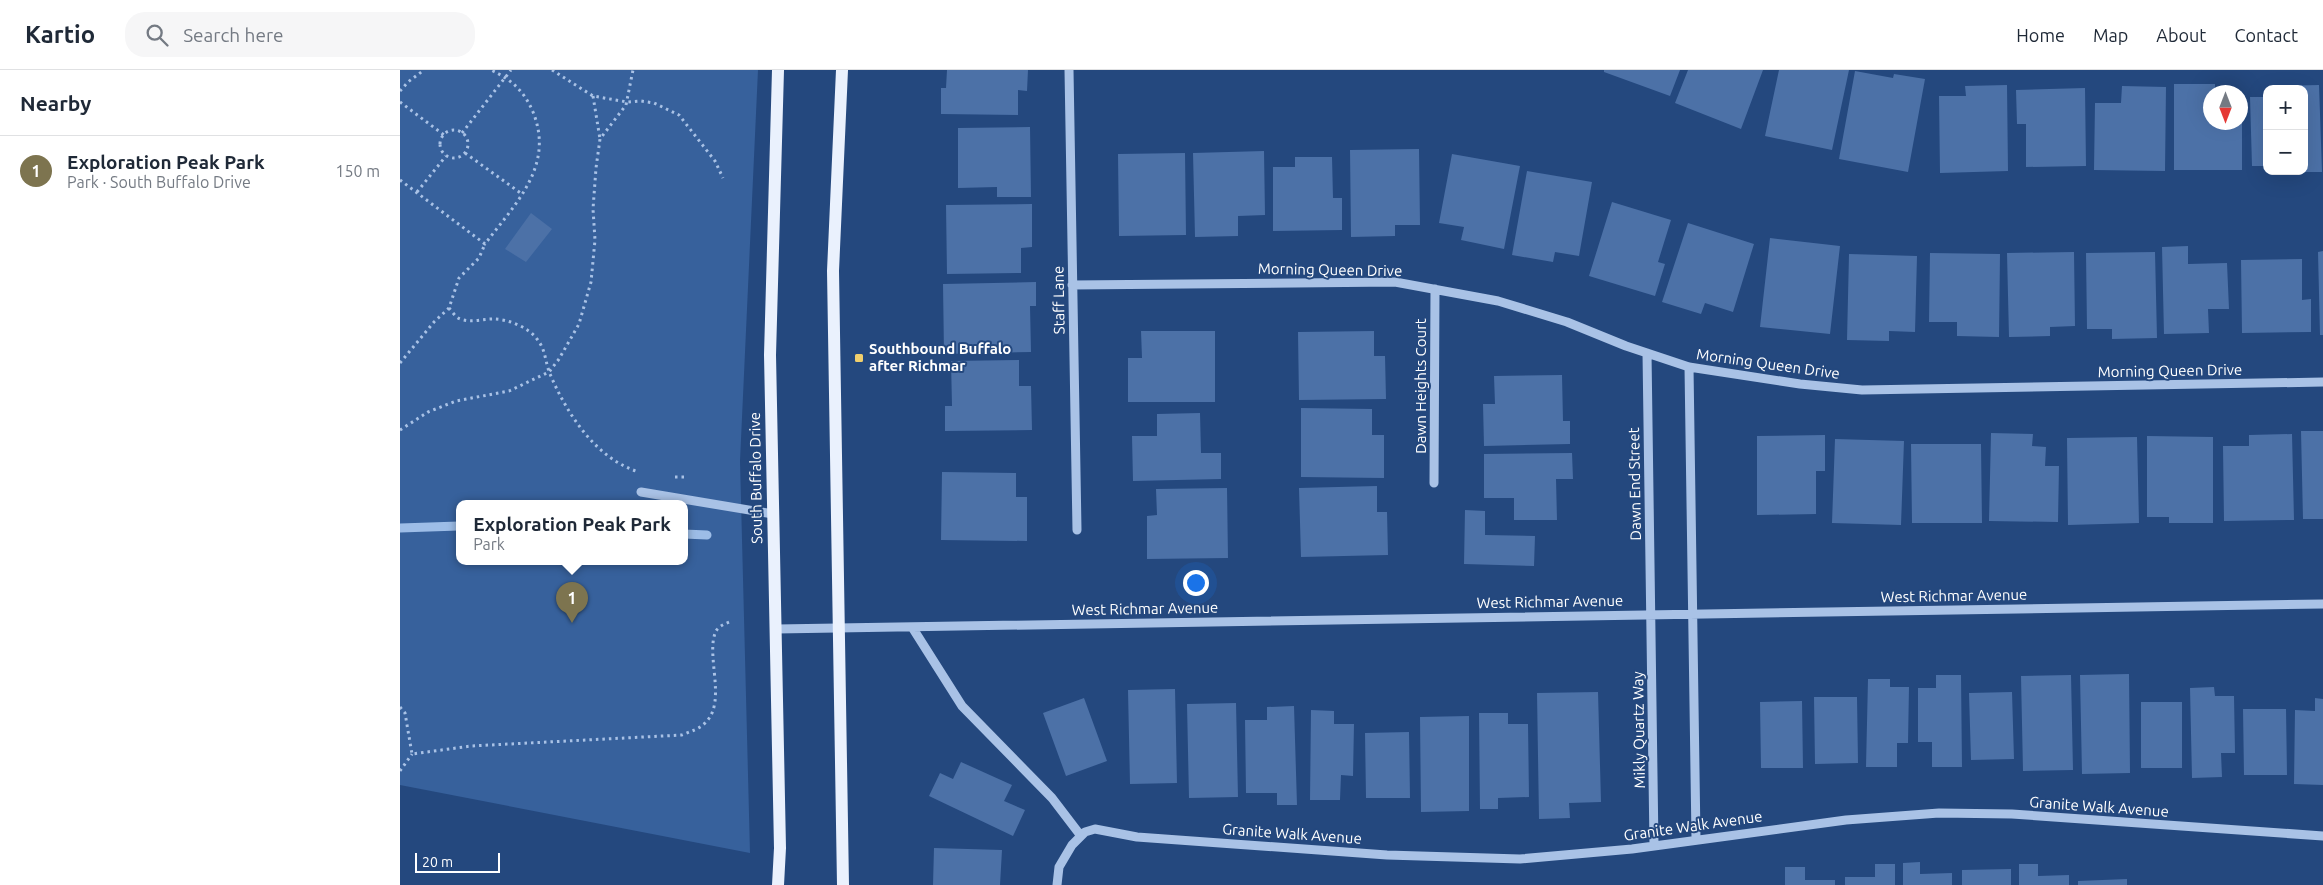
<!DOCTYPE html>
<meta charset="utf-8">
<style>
:root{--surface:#fff;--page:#f6f6f7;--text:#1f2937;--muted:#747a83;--line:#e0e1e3;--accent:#7d744f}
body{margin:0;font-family:Ubuntu,sans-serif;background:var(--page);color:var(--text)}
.controls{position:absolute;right:15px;top:15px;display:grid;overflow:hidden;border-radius:10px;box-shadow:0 5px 20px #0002}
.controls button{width:45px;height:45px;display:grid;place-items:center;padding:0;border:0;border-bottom:1px solid var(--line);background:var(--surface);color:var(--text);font:25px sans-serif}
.compass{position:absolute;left:1803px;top:15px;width:45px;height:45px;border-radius:50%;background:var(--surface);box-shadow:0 5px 20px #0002;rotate:180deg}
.scale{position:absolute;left:15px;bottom:12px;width:85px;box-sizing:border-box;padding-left:5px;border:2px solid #fff;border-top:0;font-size:14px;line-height:18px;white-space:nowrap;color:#fff;-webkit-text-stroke:4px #24487e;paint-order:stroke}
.you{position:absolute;left:795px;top:512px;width:18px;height:18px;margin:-12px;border:4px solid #fff;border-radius:50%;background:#1a73e8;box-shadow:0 0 0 8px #1a73e833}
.badge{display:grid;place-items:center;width:32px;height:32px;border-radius:50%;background:var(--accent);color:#fff;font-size:16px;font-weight:700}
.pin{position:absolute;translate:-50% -41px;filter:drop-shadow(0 1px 2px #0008)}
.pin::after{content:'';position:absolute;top:26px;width:18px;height:15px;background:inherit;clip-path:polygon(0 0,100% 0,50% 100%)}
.popup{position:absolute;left:56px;top:430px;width:232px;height:65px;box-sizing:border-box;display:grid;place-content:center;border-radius:10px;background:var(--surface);filter:drop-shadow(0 1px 4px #0005);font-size:16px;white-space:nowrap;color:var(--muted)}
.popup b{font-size:19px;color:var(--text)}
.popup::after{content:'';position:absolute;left:50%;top:100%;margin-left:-10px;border:10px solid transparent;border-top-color:var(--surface)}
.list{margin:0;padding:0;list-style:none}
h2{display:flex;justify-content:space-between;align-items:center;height:65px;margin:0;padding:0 20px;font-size:21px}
h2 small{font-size:16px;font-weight:400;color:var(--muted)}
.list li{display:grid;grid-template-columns:32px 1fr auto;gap:15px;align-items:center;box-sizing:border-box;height:70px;padding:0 20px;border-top:1px solid var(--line)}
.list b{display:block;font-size:19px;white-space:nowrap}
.list p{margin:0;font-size:16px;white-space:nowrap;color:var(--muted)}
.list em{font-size:16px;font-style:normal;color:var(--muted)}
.icon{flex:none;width:28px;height:28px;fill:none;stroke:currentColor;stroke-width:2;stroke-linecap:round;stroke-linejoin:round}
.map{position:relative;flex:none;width:1923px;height:815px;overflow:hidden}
header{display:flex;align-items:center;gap:30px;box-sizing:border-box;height:70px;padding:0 25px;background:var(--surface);border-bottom:1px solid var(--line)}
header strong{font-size:24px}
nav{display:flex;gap:28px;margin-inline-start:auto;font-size:18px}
.search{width:350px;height:45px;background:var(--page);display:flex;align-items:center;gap:12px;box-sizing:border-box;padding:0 18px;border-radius:20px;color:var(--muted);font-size:19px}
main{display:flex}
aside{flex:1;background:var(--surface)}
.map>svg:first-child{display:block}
.green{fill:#37619c;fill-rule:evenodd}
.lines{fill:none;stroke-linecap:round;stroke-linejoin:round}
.stream{stroke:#9dbde7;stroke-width:9}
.building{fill:#4c71a7}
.path{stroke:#a9c2e6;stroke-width:3;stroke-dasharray:2.5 4;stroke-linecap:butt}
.minor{stroke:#a9c2e6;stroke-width:9}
.major{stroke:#eaf1fd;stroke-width:12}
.poi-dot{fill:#f0cf6d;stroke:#24487e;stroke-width:2}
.labels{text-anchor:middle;stroke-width:4;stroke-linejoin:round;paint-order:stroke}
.street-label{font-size:15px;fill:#fff;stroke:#24487e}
.poi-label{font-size:15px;font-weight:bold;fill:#fff;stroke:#24487e;text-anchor:start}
</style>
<header>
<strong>Kartio</strong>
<div class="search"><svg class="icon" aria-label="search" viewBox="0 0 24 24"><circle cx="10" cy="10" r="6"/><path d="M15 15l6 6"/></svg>Search here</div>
<nav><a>Home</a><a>Map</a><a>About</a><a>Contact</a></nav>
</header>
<main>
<aside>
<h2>Nearby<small></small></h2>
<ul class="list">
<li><span class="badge">1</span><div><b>Exploration Peak Park</b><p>Park · South Buffalo Drive</p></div><em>150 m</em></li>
</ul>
</aside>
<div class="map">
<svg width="1923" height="815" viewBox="0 0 1923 815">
<rect width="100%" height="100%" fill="#24487e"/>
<!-- green -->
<path class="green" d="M0,0H358L340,391L350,783L0,715ZM59,434H284V492H59Z"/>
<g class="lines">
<!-- stream -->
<path class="stream" d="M0,458L59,456
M284,464L307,465"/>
</g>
<!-- building -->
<path class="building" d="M547,0H628L627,21L618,20V45L541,44V18H546Z
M1204,0H1280L1270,26L1204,2Z
M1288,0H1363L1341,59L1275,33Z
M1379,0H1449L1432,80L1365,66Z
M1455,1L1493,8L1494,4L1525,9L1508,102L1439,89Z
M1774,14H1815V22H1810V52H1842V100H1774Z
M1607,15L1608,101L1540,103L1539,26H1566L1565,16Z
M1919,15L1922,102H1904V19H1877V16Z
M1722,16L1766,17L1765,101L1694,100L1695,33H1721Z
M1685,18L1686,96L1626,97V54H1617L1616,20Z
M1850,27H1867V96H1852Z
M630,57L631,127H597V117L558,118V58Z
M1019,79L1020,155H995V166L951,167L950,80Z
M864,81L865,145L838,146V166L795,167L793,83Z
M785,83L786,165L719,166L718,84Z
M1052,84L1120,96L1104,179L1061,170L1064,157L1039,153Z
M895,87H932L933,128H942V160L873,161V97H895Z
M1127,101L1192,112L1179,186L1155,182L1153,192L1112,185Z
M1212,132L1271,150L1258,192L1265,194L1255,226L1189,206Z
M632,134V177L621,178V203L547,204L546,135Z
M131,143L152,159L126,192L105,179Z
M1288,153L1354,174L1333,242L1305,233L1301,244L1262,232Z
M1370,168L1440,176L1430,264L1360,257Z
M1788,176V194L1827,193L1829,239H1808L1809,263L1764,264L1762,177Z
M1923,181V265H1920L1918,182Z
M1674,182L1675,256L1650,257V266L1609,267L1607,183Z
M1755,182L1757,268L1712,269V259H1687L1686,183Z
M1530,183L1600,184L1599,267L1557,266V252H1529Z
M1449,184L1517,186L1515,262L1489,261V271L1447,270Z
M1902,189V230L1911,229V262L1842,263L1841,190Z
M636,212V236H630L631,282L544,284L543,214Z
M741,261H815V332H728V288H742Z
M974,261V286H985L986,329L899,330L898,262Z
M619,290V316H631L632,360L545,361V336H552L551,291Z
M1162,305L1163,351H1170V374L1084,376L1083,334H1095L1094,306Z
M901,338L972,339V365H984V408L901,407Z
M800,343L801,383H821V409L733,411L732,366H757V344Z
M1901,361H1923V449H1903Z
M1591,363L1633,364L1632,376L1646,377L1645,396H1659L1658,452L1589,451Z
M1892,364L1894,450L1824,451L1823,376H1849V365Z
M1425,365V401H1416V444L1357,445V366Z
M1747,366L1813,367V453H1769V447H1747Z
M1737,367L1739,453L1668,455L1667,368Z
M1435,369L1504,371L1501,455L1432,453Z
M1511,374H1581L1582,453H1512Z
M1172,383L1173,409H1156L1157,450H1114V428H1084V384Z
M542,402L616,403V427H627V471L541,470Z
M977,416V442H987L988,485L901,487L899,418Z
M827,418L828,488L747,489V446L757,445L756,419Z
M1065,440L1085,441V465L1135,466L1134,496L1064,494Z
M1729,604L1730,703L1682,704L1680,605Z
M1536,605H1561L1562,697H1532V672H1518V618H1536Z
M1671,605L1673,700L1623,701L1621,606Z
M1468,609H1490V617H1509L1508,673H1497V697H1466Z
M1814,617L1815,626H1834L1835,683H1821L1822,707L1792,708L1790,618Z
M775,619L777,713L730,714L728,620Z
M1198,622L1201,732L1169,733L1170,748L1139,749L1137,623Z
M1612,622L1614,689L1571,690L1569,623Z
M1414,627H1457L1458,693L1415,694Z
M684,628L707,691L666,706L643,643Z
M1915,628L1923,629V715L1894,714L1895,640L1915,641Z
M1402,631L1403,698H1361L1360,632Z
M1741,632H1782V698H1741Z
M836,633L838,727L789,728L787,634Z
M894,636L897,735H877V723H846L845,650H867V637Z
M1843,639H1886L1887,705H1844Z
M911,640L934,641V654H954L953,706L941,705L940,730H910Z
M1079,643H1108V654H1128L1129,727L1098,728V739H1080Z
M1069,646V741L1021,742L1020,647Z
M1009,662L1010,728H966L965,663Z
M561,692L612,715L604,731L625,740L613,766L529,726L540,703L553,709Z
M534,778L602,780L600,815H533Z
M1520,792V804L1552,803V815H1503V793Z
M1475,794H1495V815H1445V807H1475Z
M1619,794H1638V806L1669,805V815H1619Z
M1385,797H1405V810H1435V815H1385Z
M1611,799V815H1562V800Z
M1727,809V815H1678V811Z"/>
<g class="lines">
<!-- path -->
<path class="path" d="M152,0L193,26L227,32L241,31L254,33L279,45L315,91L323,108
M0,21L8,12L24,0
M193,26L200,69
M0,32L44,65
M40 74a14 14 0 1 1 28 0a14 14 0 1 1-28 0Z
M62,63L111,0
M65,83L122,124
M0,110L85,174C115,134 155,96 133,42C124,21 112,10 91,0
M17,122L46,86
M49,238C52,241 55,247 60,249C71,253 82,249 93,249C108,249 128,257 137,269C146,280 145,292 150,304C167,344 196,389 239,402
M0,293L34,252L49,238L59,208L79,188L85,174
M0,360L28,342L56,331L109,321L149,302L159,289L179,254L191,212L195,170L193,139L196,98L200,69L226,35L233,0
M275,407H287
M0,637L5,643L12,684L71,676L282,665C291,661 300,659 306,652C327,631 305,584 316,561C319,556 326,553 332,551
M0,701L12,684"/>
<!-- minor -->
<path class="minor" d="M669,0L677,460
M672,215L995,212L1098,231L1167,252L1226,276L1289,297L1400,314L1462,320L1923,312
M1247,283L1254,776
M1289,297L1296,769
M1034,413L1035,219
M241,422L373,444
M512,557L562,636L652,728L681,766
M377,559L1923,534
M657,815L659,797L672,775L685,762L695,759L737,767L820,773L987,785L1120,789L1232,779L1446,750L1539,743L1612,744L1923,766"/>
<!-- major -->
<path class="major" d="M378,0L370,285L380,778L378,815
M442,0L433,201L443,815"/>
</g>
<!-- markers -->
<rect class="poi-dot" x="454" y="283" width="10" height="10" rx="2.5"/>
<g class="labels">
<!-- street labels -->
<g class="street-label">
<text transform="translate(930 200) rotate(1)" y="5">Morning Queen Drive</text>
<text transform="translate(659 230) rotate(-91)" y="5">Staff Lane</text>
<text transform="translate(1368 294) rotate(8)" y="5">Morning Queen Drive</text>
<text transform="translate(1770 301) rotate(-1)" y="5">Morning Queen Drive</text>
<text transform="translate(1021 316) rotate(-90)" y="5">Dawn Heights Court</text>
<text transform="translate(356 408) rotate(-91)" y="5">South Buffalo Drive</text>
<text transform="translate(1235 414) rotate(-91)" y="5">Dawn End Street</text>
<text transform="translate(1554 526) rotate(-1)" y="5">West Richmar Avenue</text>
<text transform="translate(1150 532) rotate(-1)" y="5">West Richmar Avenue</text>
<text transform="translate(745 539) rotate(-1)" y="5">West Richmar Avenue</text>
<text transform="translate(1239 660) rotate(-91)" y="5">Mikly Quartz Way</text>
<text transform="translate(1699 737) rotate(4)" y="5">Granite Walk Avenue</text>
<text transform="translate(1293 756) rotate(-8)" y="5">Granite Walk Avenue</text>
<text transform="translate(892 764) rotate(4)" y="5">Granite Walk Avenue</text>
</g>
<!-- poi labels -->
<g class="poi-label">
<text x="469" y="284">Southbound Buffalo<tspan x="469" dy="17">after Richmar</tspan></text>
</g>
</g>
</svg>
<div class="controls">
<button>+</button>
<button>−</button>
</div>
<svg class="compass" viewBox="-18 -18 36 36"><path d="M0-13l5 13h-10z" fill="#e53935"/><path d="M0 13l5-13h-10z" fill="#747a83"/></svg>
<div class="scale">20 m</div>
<div class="you"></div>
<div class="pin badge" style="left:172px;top:553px">1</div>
<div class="popup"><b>Exploration Peak Park</b>Park</div>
</div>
</main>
